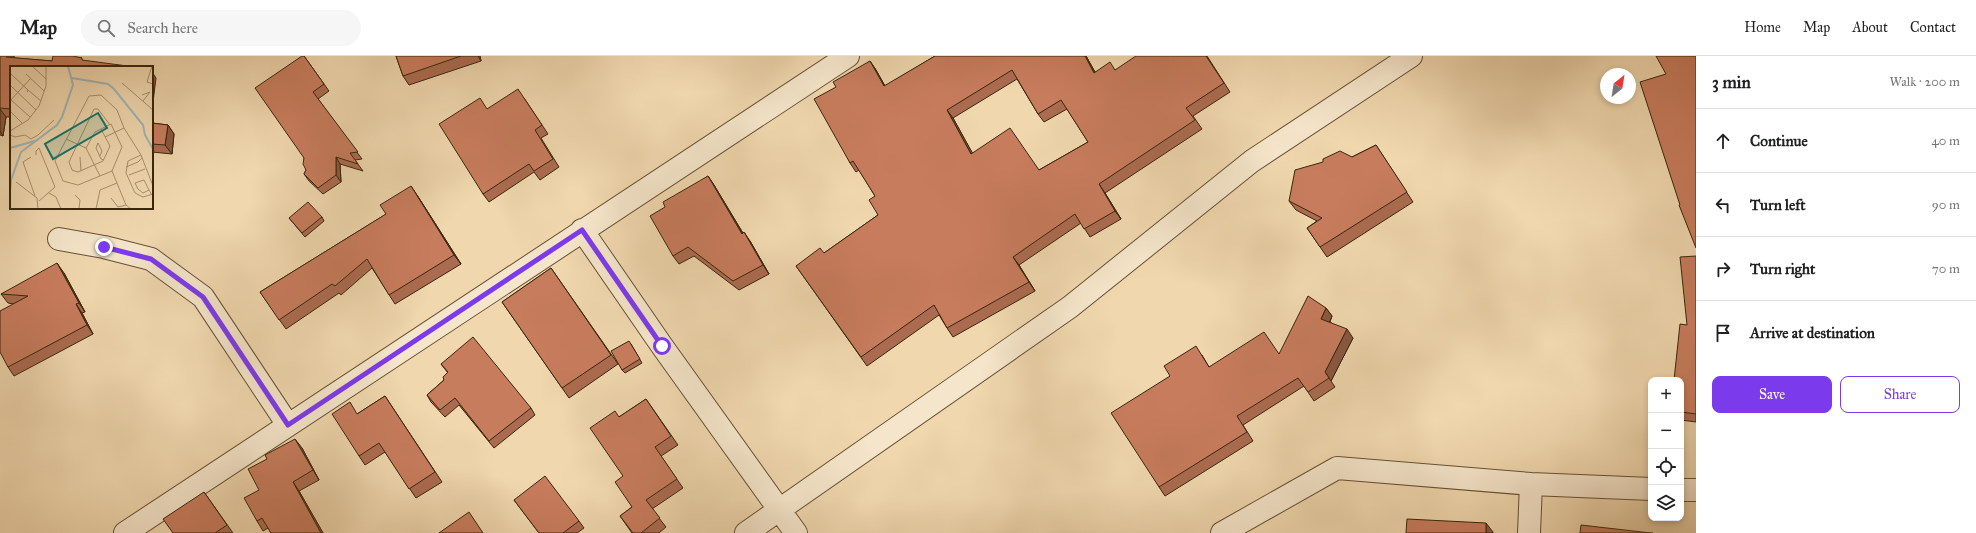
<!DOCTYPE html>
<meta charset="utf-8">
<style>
:root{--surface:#fff;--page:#f6f6f6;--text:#202124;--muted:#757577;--line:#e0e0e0;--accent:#7c3aed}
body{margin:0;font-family:"IM FELL Great Primer",serif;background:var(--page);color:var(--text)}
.controls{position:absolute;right:12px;bottom:12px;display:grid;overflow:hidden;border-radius:8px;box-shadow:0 2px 6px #0003}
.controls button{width:36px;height:36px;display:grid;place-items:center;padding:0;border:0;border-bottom:1px solid var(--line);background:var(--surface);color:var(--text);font:20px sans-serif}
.compass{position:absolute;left:1600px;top:12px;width:36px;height:36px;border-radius:50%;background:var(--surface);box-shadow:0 2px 6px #0003;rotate:30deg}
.stop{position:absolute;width:12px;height:12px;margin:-9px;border:3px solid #7c3aed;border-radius:50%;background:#fff}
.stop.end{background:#7c3aed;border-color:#fff;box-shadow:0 1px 4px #0008}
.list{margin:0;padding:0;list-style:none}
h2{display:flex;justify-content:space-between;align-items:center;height:52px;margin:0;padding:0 16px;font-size:17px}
h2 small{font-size:13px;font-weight:400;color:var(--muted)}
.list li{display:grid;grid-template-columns:26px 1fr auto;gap:12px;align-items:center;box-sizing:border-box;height:64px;padding:0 16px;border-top:1px solid var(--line)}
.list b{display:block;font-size:15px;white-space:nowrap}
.list em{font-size:13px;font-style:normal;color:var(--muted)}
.actions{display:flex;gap:8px;padding:12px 16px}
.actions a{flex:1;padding:9px 0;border:1px solid var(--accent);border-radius:8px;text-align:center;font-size:14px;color:var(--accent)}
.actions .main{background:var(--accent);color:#fff}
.icon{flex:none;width:22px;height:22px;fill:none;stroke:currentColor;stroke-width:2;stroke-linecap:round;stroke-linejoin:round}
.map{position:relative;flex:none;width:1696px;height:477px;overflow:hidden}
header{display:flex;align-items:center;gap:24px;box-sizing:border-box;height:56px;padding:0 20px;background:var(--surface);border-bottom:1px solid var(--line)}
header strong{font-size:19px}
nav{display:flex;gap:22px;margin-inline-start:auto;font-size:14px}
.search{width:280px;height:36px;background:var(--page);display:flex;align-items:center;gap:10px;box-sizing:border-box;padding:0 14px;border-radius:22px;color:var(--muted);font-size:15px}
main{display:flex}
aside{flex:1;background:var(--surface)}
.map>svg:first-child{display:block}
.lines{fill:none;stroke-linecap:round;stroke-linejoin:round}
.minor-casing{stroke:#675234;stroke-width:24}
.minor{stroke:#f5e5ca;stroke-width:22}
.wall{fill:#ab6b50;stroke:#39260b;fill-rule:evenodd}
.shaded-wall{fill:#8b5741;stroke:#39260b}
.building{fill:#c77c5d;stroke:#39260b;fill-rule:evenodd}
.route{stroke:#7c3aed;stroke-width:5}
.inset-river{fill:none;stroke:#9fb7b6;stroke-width:2}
.inset-road{fill:none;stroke:#a7906d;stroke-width:1}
.view{fill:#0f766e;fill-opacity:0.15;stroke:#0f766e;stroke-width:2}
.inset-edge{fill:none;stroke:#39260b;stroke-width:2}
</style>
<header>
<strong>Map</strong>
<div class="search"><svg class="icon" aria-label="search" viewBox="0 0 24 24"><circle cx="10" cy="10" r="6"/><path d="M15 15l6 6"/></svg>Search here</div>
<nav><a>Home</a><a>Map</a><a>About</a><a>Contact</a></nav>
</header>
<main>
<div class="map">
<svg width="1696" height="477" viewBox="0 0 1696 477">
<rect width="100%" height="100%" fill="#f0d7ae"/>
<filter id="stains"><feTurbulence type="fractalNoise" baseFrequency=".005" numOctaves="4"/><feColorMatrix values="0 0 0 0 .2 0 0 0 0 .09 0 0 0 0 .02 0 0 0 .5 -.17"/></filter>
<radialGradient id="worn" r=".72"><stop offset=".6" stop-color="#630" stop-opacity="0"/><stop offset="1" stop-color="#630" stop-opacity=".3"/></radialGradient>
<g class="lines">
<defs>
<path id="minor" d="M582,174L662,290L796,477
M59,183L104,191L151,203L203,241L288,369
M1681,434H1696
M125,477L848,0
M746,477L1070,251L1252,105L1411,0
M1222,477L1337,412L1531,428L1651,433
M1529,477L1531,428"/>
</defs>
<!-- minor casing -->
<use href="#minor" class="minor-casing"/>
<!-- minor -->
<use href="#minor" class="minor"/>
</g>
<!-- wall -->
<path class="wall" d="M0,0H14V2L52,5L82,2L11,11V61H6L3,80L0,79Z
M304,0L329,35L318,43L362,103L355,104L363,115L340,108L341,126L323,138L309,125L304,118L306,114L304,102Z
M396,0H480L481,5L409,29L403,20Z
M935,0H1086L1095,16L1115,14L1207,0L1230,36L1193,60L1202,73L1105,137L1121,163L1090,181L1081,167L1019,209L1035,235L953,281L947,272L939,259L867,310L796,210L824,197L878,159L875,140L859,114L856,116L850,107L836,31L870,5L876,14L885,30ZM1017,23L1038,58L1044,66L1067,53L1088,86L1039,114L972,97L953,62Z
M524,42L548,78L541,82L559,111L540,124L534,116L489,146L483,138L488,53Z
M152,67L168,69L174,78L172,98L152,96Z
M1376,89L1413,146L1327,201L1307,172L1317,165L1296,154L1289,145L1352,101Z
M708,120L714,129L743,177L750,185L769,218L739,234L694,200L679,208L673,200L665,151Z
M417,139L461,208L395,248L372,212L341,239L339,237L286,273L260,236Z
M322,161L324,165L305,181L289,162Z
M1696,200V366L1681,364V324Z
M551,212L618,308L569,342L502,246Z
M64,217L85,256L82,257L93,278L14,320L8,311L14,248L8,247L1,238Z
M1326,252L1332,260L1330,266L1353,282L1331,325L1335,331L1314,345L1304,330L1243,369L1253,385L1165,440L1159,431L1170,320L1202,299L1209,311L1279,298Z
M631,288L642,307L625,317L622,314Z
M441,308L531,352L535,359L494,392L459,349L445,361L431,346L427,339L444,324L448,317Z
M385,340L442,426L416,442L385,396L365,409L359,400L357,358Z
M646,343L678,389L661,400L683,432L652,453L666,471L659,477H632L620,460L632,451L619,361Z
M302,392L319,424L299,435L323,477H271L268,472L263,475L257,465L259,434Z
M204,436L233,477H173Z
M514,444L579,465L584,472L577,477H539Z"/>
<!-- shaded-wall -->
<path class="shaded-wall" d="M7,0H14L13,10L6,1Z
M478,0H480L481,5Z
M1085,0H1086L1100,25L1094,17Z
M870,5L876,14L890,39L884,30Z
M152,16L156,22L152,54Z
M0,53L6,61L3,80L0,75Z
M947,54L953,62L978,107L971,98Z
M168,69L174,78L172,98L165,89Z
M336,101L340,108L341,126L336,119Z
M708,120L714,129L748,186L742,178Z
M1099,128L1105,137L1121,163L1115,155Z
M411,130L417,139L461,208L454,199Z
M744,176L750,185L769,218L763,209Z
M1013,201L1019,209L1035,235L1029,226Z
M57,207L64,217L85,256L79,247Z
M76,248L82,257L93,278L87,269Z
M1326,252L1332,260L1327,272L1321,263Z
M1347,273L1353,282L1331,325L1325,316Z
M295,383L302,392L319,424L313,414Z
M293,426L299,435L323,477H321Z
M1486,467L1493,476V477H1486Z"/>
<!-- building -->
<path class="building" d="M0,0H7L6,1L52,5L53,0H73L82,2V4L135,11H11V53L0,52Z
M302,0H304L324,28L313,36L358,96L350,97L358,108L336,101V119L318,132L304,118L306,114L303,108L304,102L255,32Z
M396,0H461L403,20Z
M935,0H1085L1094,17L1110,6L1115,14L1136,0H1206L1224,27L1186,52L1195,64L1099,128L1115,155L1084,173L1075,158L1013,201L1029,226L947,272L934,249L861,301L796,210L820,192L824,197L878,159L869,144L875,140L853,105L850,107L814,43L836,31L833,26L870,5L884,30ZM1012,14L1038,58L1061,44L1088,86L1039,114L1010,72L971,98L947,54Z
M1656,0H1696V192L1679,149H1680L1640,26L1666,18Z
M518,33L542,69L535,74L553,103L534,115L529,108L483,138L439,68L480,42L487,53Z
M152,67L168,69L165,89L152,88Z
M1376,89L1407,136L1320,191L1307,172L1322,162L1289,145L1295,114L1323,106V103L1340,95L1352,101Z
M708,120L742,178L744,176L763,209L733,225L688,191L673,200L650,160L665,151L663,146Z
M411,130L454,199L389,239L367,203L335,230L332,228L279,264L260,236L386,158L380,149Z
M308,146L322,161L302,177L289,162Z
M1696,200V358L1681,356V324H1674L1680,268L1687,269L1680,201Z
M57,207L79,247L76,248L87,269L8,311L0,296V255L28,240L1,238Z
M551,212L611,299L562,332L502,246Z
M1308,240L1326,252L1321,263L1347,273L1325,316L1329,322L1308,336L1298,322L1237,360L1247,376L1159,431L1111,357L1170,320L1164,310L1196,290L1209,311L1264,276L1279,298Z
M473,281L531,352L489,385L455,342L440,354L427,339L444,324L443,321L448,316L441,308Z
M629,285L640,303L622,314L611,295Z
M385,340L435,416L409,433L379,387L359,400L332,358L350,346L357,358Z
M646,343L671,380L655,391L677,423L646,444L660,462L641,477H633L620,460L632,451L615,426L623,420L590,372L615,355L619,361Z
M295,383L313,414L293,426L321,477H271L262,462L257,465L244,442L259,434L248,413L267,403L265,399Z
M545,420L579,465L563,477H539L514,444Z
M204,436L227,469L215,477H173L163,463Z
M469,456L483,477H439Z
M1407,463L1486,467V477H1406Z
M1581,469L1651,477H1653H1580Z"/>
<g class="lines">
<!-- route -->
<path class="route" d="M104,191L151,203L203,241L288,369L582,174L662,290"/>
</g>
<!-- overview -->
<g transform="translate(10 10)">
<rect width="143" height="143" fill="#f0d7ae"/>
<path class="inset-river" d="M62,12L98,18L104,23L133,59L135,69L143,83M0,82L28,74M0,127L1,114L11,86L47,59L52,51L63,19L58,0"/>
<path class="inset-road" d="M22,0L36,13M142,0L137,16L143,18M0,7L18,24M16,8L34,25M112,17L143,44M0,19L26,44M17,26L18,24L31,35M132,29L140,26L133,35M0,33L20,51M0,35L20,13M0,45L13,58M91,63L100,80L93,95L68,106L62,104L59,96L84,43H88L100,59M0,65L18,54L29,40L36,20V0M0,69L5,71L15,69L21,73L28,69L44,54M95,71L114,62M56,73L76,82M26,89V85L29,82L45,121L29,135M131,89L118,95L116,107L125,127L133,131L143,128M90,90L92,85L88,77L86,82L91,93L94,94M21,91L13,96L25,130M70,91L71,105M116,101L128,96L132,92M102,105L68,119L53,115L45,95L79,30L91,29L107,44L114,62L131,89L143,120M119,109L135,103M90,110L76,82L85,66L101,58L112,81L102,105L116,139L121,143M6,116L27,132L28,143M139,124L133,127L128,123L125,117L134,114L139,124L142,129M39,127L46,131L51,143M65,129L70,134L69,143M101,132L108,141L116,139M86,143L90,124L107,117"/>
<path class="view" d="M88,47L97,62L43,93L35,78Z"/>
<rect width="143" height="143" class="inset-edge"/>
</g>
<rect width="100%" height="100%" filter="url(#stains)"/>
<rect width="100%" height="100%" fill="url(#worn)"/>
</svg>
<div class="controls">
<button>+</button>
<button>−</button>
<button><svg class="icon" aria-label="locate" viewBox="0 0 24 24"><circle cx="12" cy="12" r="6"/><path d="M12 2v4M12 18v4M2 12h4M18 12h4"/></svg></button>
<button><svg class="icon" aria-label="layers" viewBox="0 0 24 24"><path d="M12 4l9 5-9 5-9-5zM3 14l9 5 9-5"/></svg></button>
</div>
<svg class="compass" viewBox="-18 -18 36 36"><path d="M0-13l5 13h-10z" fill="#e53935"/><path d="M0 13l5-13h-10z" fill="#757577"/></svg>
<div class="stop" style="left:662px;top:290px"></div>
<div class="stop end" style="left:104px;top:191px"></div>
</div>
<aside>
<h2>3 min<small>Walk · 200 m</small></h2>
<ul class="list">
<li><svg class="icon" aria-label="ahead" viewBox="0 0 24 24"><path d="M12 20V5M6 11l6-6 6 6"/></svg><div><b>Continue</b></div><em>40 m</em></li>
<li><svg class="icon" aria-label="left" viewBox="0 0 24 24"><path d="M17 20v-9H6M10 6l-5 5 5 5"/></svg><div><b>Turn left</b></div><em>90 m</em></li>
<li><svg class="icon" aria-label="right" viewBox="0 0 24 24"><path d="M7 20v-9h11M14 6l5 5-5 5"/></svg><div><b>Turn right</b></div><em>70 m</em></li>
<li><svg class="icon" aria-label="arrive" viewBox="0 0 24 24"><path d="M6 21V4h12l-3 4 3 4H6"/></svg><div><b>Arrive at destination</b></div></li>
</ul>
<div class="actions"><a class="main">Save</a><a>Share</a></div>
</aside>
</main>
